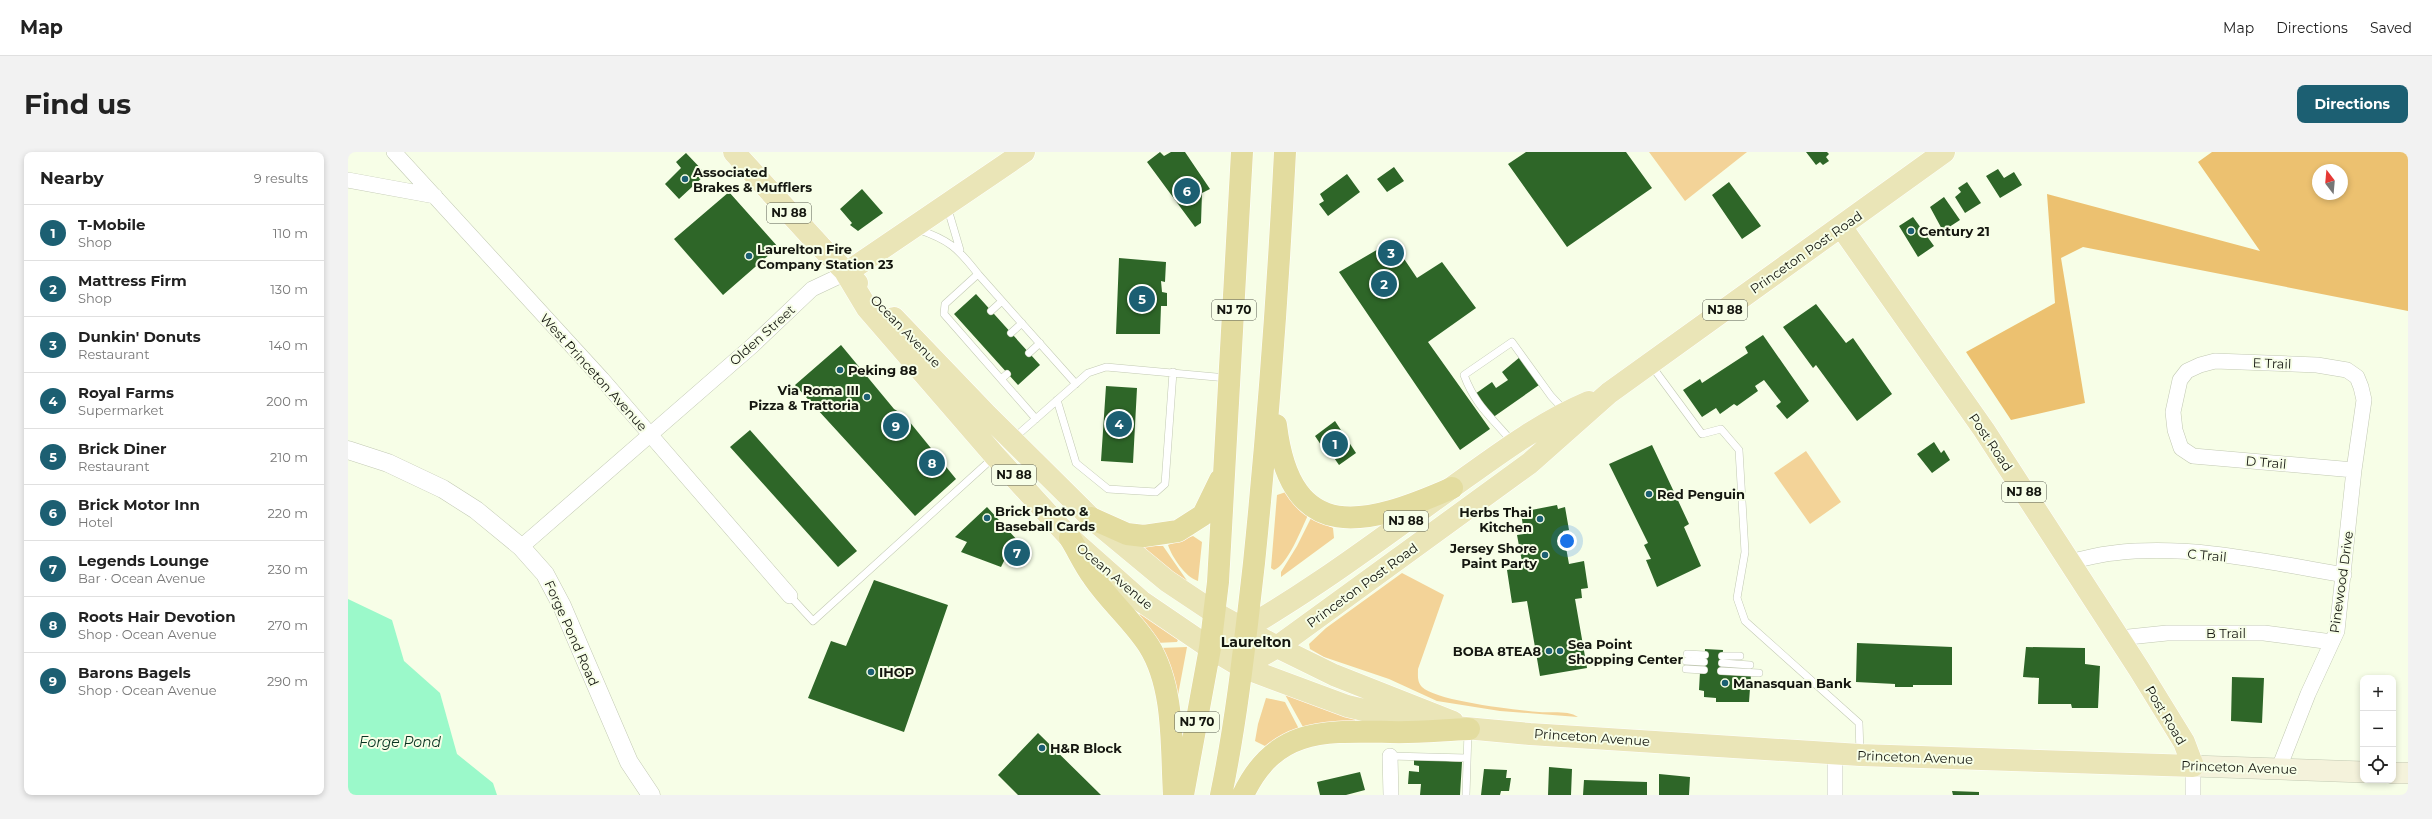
<!DOCTYPE html>
<meta charset="utf-8">
<style>
:root{--surface:#fff;--page:#f2f2f2;--text:#222;--muted:#767676;--line:#e0e0e0;--accent:#1c5f72}
body{margin:0;font-family:Montserrat,sans-serif;background:var(--page);color:var(--text)}
.controls{position:absolute;right:12px;bottom:12px;display:grid;overflow:hidden;border-radius:8px;box-shadow:0 2px 6px #0003}
.controls button{width:36px;height:36px;display:grid;place-items:center;padding:0;border:0;border-bottom:1px solid var(--line);background:var(--surface);color:var(--text);font:20px sans-serif}
.compass{position:absolute;left:1964px;top:12px;width:36px;height:36px;border-radius:50%;background:var(--surface);box-shadow:0 2px 6px #0003;rotate:344deg}
.you{position:absolute;left:1219px;top:389px;width:14px;height:14px;margin:-10px;border:3px solid #fff;border-radius:50%;background:#1a73e8;box-shadow:0 0 0 6px #1a73e833}
.badge{display:grid;place-items:center;width:26px;height:26px;border-radius:50%;background:var(--accent);color:#fff;font-size:13px;font-weight:700}
.pin{position:absolute;translate:-50% -50%;border:2px solid #fff;box-shadow:0 1px 4px #0006}
.list{margin:0;padding:0;list-style:none}
h2{display:flex;justify-content:space-between;align-items:center;height:52px;margin:0;padding:0 16px;font-size:17px}
h2 small{font-size:13px;font-weight:400;color:var(--muted)}
.list li{display:grid;grid-template-columns:26px 1fr auto;gap:12px;align-items:center;box-sizing:border-box;height:56px;padding:0 16px;border-top:1px solid var(--line)}
.list b{display:block;font-size:15px;white-space:nowrap}
.list p{margin:0;font-size:13px;white-space:nowrap;color:var(--muted)}
.list em{font-size:13px;font-style:normal;color:var(--muted)}
.icon{flex:none;width:22px;height:22px;fill:none;stroke:currentColor;stroke-width:2;stroke-linecap:round;stroke-linejoin:round}
.map{position:relative;flex:none;width:2060px;height:643px;overflow:hidden;border-radius:8px}
header{display:flex;align-items:center;gap:24px;box-sizing:border-box;height:56px;padding:0 20px;background:var(--surface);border-bottom:1px solid var(--line)}
header strong{font-size:19px}
nav{display:flex;gap:22px;margin-inline-start:auto;font-size:14px}
.intro{display:flex;align-items:center;justify-content:space-between;box-sizing:border-box;height:96px;padding:0 24px}
h1{margin:0;font-size:28px}
.button{padding:10px 18px;border-radius:8px;background:var(--accent);color:#fff;font-size:14px;font-weight:700}
main{display:flex;gap:24px;padding:0 24px}
aside{flex:1;background:var(--surface);border-radius:8px;box-shadow:0 2px 6px #0003}
.map>svg:first-child{display:block}
.green{fill:#f3d398}
.forest{fill:#ecc170;fill-rule:evenodd}
.water{fill:#9bf9ca}
.building{fill:#2e6628}
.lines{fill:none;stroke-linecap:round;stroke-linejoin:round}
.service-casing{stroke:#c2c9b3;stroke-width:8}
.minor-casing{stroke:#c2c9b3;stroke-width:16}
.tertiary-casing{stroke:#c2c9b3;stroke-width:19}
.secondary-casing{stroke:#c2c9b3;stroke-width:22}
.primary-casing{stroke:#fff;stroke-width:23}
.trunk-casing{stroke:#fff;stroke-width:23}
.service{stroke:#fff;stroke-width:7}
.minor{stroke:#fff;stroke-width:15}
.tertiary{stroke:#fff;stroke-width:18}
.secondary{stroke:#f4f2db;stroke-width:21}
.primary{stroke:#eae5b7;stroke-width:22}
.trunk{stroke:#e3dc9f;stroke-width:22}
.poi-dot{fill:#1c5f72;stroke:#f7fee7;stroke-width:1.5}
.labels{text-anchor:middle;stroke-width:4;stroke-linejoin:round;paint-order:stroke}
.shield{fill:#f7fee7;stroke:#595c50;stroke-width:1}
.shield-label{font-size:12px;font-weight:bold;fill:#151710}
.poi-label{font-size:13px;font-weight:bold;fill:#151710;stroke:#f7fee7;text-anchor:start}
.street-label{font-size:13px;fill:#151710;stroke:#f7fee7}
.neighbourhood-label{font-size:14px;font-weight:bold;fill:#151710;stroke:#f7fee7}
.water-label{font-size:14px;font-style:italic;fill:#073220;stroke:#f7fee7}
</style>
<header>
<strong>Map</strong>
<nav><a>Map</a><a>Directions</a><a>Saved</a></nav>
</header>
<div class="intro"><h1>Find us</h1><a class="button">Directions</a></div>
<main>
<aside>
<h2>Nearby<small>9 results</small></h2>
<ul class="list">
<li><span class="badge">1</span><div><b>T-Mobile</b><p>Shop</p></div><em>110 m</em></li>
<li><span class="badge">2</span><div><b>Mattress Firm</b><p>Shop</p></div><em>130 m</em></li>
<li><span class="badge">3</span><div><b>Dunkin' Donuts</b><p>Restaurant</p></div><em>140 m</em></li>
<li><span class="badge">4</span><div><b>Royal Farms</b><p>Supermarket</p></div><em>200 m</em></li>
<li><span class="badge">5</span><div><b>Brick Diner</b><p>Restaurant</p></div><em>210 m</em></li>
<li><span class="badge">6</span><div><b>Brick Motor Inn</b><p>Hotel</p></div><em>220 m</em></li>
<li><span class="badge">7</span><div><b>Legends Lounge</b><p>Bar · Ocean Avenue</p></div><em>230 m</em></li>
<li><span class="badge">8</span><div><b>Roots Hair Devotion</b><p>Shop · Ocean Avenue</p></div><em>270 m</em></li>
<li><span class="badge">9</span><div><b>Barons Bagels</b><p>Shop · Ocean Avenue</p></div><em>290 m</em></li>
</ul>
</aside>
<div class="map">
<svg width="2060" height="643" viewBox="0 0 2060 643">
<rect width="100%" height="100%" fill="#f7fee7"/>
<!-- green -->
<path class="green" d="M1301,0H1399L1337,49Z
M1458,299L1493,350L1462,372L1426,321Z
M938,340L960,363C954,376 939,414 926,418L923,416L929,343Z
M963,366L985,376L986,386L933,425V420L949,394Z
M845,384L854,390L850,429C837,425 824,405 820,393Z
M795,394H815L840,430L791,401Z
M1054,421L1096,443L1070,517C1070,523 1069,530 1074,535C1088,549 1168,558 1191,560C1202,561 1221,558 1230,565L1152,559L1089,549L1041,527L976,505L962,497L961,492L978,476Z
M795,459L832,483L829,490L808,491L791,463Z
M839,495L830,543H825L811,496Z
M935,539L1007,565V570L955,575Z
M918,546L937,550L951,577L917,594L907,589L910,572Z"/>
<!-- forest -->
<path class="forest" d="M1864,0H2060V159L1735,95L1713,106L1737,251L1663,268L1618,200L1707,151L1699,42L1912,99L1850,10ZM1970,18H1994V42H1970Z"/>
<!-- water -->
<path class="water" d="M0,447L44,468L56,509L92,541L109,602L145,631L149,643H0Z"/>
<!-- building -->
<path class="building" d="M812,0L816,4L823,0H837L862,37L854,41L853,71L847,75L799,10Z
M1178,0H1278L1304,36L1219,95L1160,12Z
M1458,0H1479L1481,2L1478,5L1481,9L1475,13L1472,10L1468,13Z
M338,1L358,22L331,47L317,32L333,16L328,10Z
M1046,15L1056,29L1039,40L1029,27Z
M1650,17L1656,26L1666,20L1674,33L1652,46L1638,24Z
M999,22L1012,40L980,64L971,52L976,49L972,42Z
M1381,30L1413,74L1394,87L1364,43Z
M1619,30L1633,51L1617,61L1607,45L1613,40L1610,36Z
M514,37L535,61L510,79L502,73L504,71L492,57Z
M381,40L430,95L375,143L326,87Z
M1596,45L1612,68L1595,79L1582,55Z
M1565,65L1586,94L1570,105L1551,74Z
M1044,89L1069,126L1094,110L1128,156L1080,190L1142,277L1112,298L991,120Z
M771,106L818,110L817,130L813,129L814,140L819,141V154H813L812,182H768Z
M628,142L692,213L670,233L606,162Z
M1468,152L1498,191L1505,186L1544,242L1509,269L1468,213L1465,216L1435,175Z
M1415,183L1461,249L1439,267L1428,254L1433,250L1416,228L1407,234L1410,239L1389,254L1386,252L1372,262L1368,256L1354,265L1335,238L1352,227L1354,231L1400,201L1397,195Z
M493,193L546,257L556,263L608,327L567,364L447,233Z
M1172,205L1191,233L1144,266L1127,242L1144,230L1148,236L1160,228L1154,220Z
M758,234L789,236L785,311L753,309Z
M987,269L1008,301L991,313L982,300L979,302L967,284Z
M402,278L509,399L490,415L382,295Z
M1586,290L1593,301L1596,298L1602,308L1584,321L1569,302Z
M1304,293L1341,372L1336,375L1353,414L1309,435L1298,408L1303,407L1296,393L1300,391L1261,312Z
M1209,353L1210,357L1217,355L1221,378L1215,379L1221,412L1236,409L1240,436L1233,437L1234,446L1227,447L1239,516L1192,524L1179,449L1164,451L1159,418L1175,415L1169,383L1176,382L1173,360Z
M639,355L682,402L671,414L657,407L653,415L613,400L619,390L607,385Z
M526,428L600,453L556,580L460,546L483,489L498,494Z
M1509,491L1604,495V533H1565V535H1547V532L1508,530Z
M1678,495L1737,496V512L1752,514L1750,556H1724L1723,552H1690L1691,526L1675,525Z
M1357,497L1375,498L1373,521L1403,523L1401,550H1368V546L1356,545V539L1351,538L1352,520L1356,521Z
M1884,525L1916,526L1914,571L1883,569Z
M690,581L753,643H670L650,623Z
M1066,607L1114,610L1112,643H1072L1073,632H1060L1061,619L1071,620V614L1066,613Z
M1201,615L1224,617L1223,643H1200Z
M1136,617L1159,618L1158,626H1163L1161,639H1153L1152,643H1133Z
M1012,620L1017,638L998,643H972L969,630Z
M1311,622L1342,625L1341,643H1311Z
M1236,628L1299,630V643H1235Z
M1604,639L1631,640V643H1605Z"/>
<g class="lines">
<defs>
<path id="service" d="M599,54L612,98
M569,77C601,88 609,95 630,122L597,152L596,162L688,267
M630,122L728,232
M643,159L654,149
M663,181L674,171
M681,201L692,191
M1303,213L1354,282L1373,277L1391,298L1397,400L1389,446L1397,469L1511,571L1512,601
M653,227L659,222
M709,248L728,311L760,337L808,340L817,332L825,220
M666,286L740,221L758,215L879,226
M1165,291C1144,265 1128,255 1116,223L1164,190L1203,244L1216,258
M442,444L465,469L646,305
M1339,502L1357,503
M1374,504H1392
M1338,509L1356,510
M1374,511L1402,513
M1338,517L1356,518
M1373,519L1411,521
M1042,604L1119,606
M1118,643L1120,579"/>
<path id="minor" d="M46,0L254,227L442,444
M0,28L87,44
M173,395L404,194L464,137L498,121
M1721,410C1736,407 1751,402 1766,401C1842,392 1921,410 1996,423
M1771,486L1819,481H1916L1984,490
M1487,602V643
M1042,604L1043,643
M1931,616L1960,542L1989,479L2006,318L2016,248L2013,235L2009,225L1999,218L1969,213L1867,209L1852,213L1839,219L1832,228L1825,260L1827,278L1833,296L1845,304L2006,318
M1845,643V614"/>
<path id="tertiary" d="M0,298L40,311L95,337L128,358L173,395L197,422L214,454L281,610L303,643"/>
<path id="secondary" d="M1845,614L2015,620
M2045,621H2060"/>
<path id="primary" d="M386,0L472,94L509,131
M498,121L519,156L647,304L722,386L793,449L862,496L894,515L999,554L1074,572L1182,582L1512,603L1845,614L1836,590L1791,517L1636,278L1494,76
M498,121L676,0
M546,166L639,263L743,366L819,429L867,461L929,495L986,523L1105,570
M862,496C946,452 1022,395 1099,339C1144,307 1189,272 1241,250
M894,515L929,495L1182,311L1261,241L1596,0"/>
<path id="trunk" d="M928,273C943,396 1019,373 1104,336
M743,366L779,382L796,384L830,379L855,363L872,328
M722,386C730,399 736,413 745,425C762,450 785,469 801,494C827,536 823,595 826,643
M835,643L862,496L870,430L894,0
M873,643C889,567 897,489 906,411C920,274 930,138 937,0
M895,643C927,575 977,579 1042,580C1068,581 1094,578 1121,577"/>
</defs>
<!-- service casing -->
<use href="#service" class="service-casing"/>
<!-- minor casing -->
<use href="#minor" class="minor-casing"/>
<!-- tertiary casing -->
<use href="#tertiary" class="tertiary-casing"/>
<!-- secondary casing -->
<use href="#secondary" class="secondary-casing"/>
<!-- primary casing -->
<use href="#primary" class="primary-casing"/>
<!-- trunk casing -->
<use href="#trunk" class="trunk-casing"/>
<!-- service -->
<use href="#service" class="service"/>
<!-- minor -->
<use href="#minor" class="minor"/>
<!-- tertiary -->
<use href="#tertiary" class="tertiary"/>
<!-- secondary -->
<use href="#secondary" class="secondary"/>
<!-- primary -->
<use href="#primary" class="primary"/>
<!-- trunk -->
<use href="#trunk" class="trunk"/>
</g>
<!-- markers -->
<g class="poi-dot">
<circle cx="337" cy="27" r="4"/>
<circle cx="1563" cy="79" r="4"/>
<circle cx="401" cy="104" r="4"/>
<circle cx="492" cy="218" r="4"/>
<circle cx="519" cy="245" r="4"/>
<circle cx="1301" cy="342" r="4"/>
<circle cx="639" cy="366" r="4"/>
<circle cx="1192" cy="367" r="4"/>
<circle cx="1197" cy="403" r="4"/>
<circle cx="1201" cy="499" r="4"/>
<circle cx="1212" cy="499" r="4"/>
<circle cx="523" cy="520" r="4"/>
<circle cx="1377" cy="531" r="4"/>
<circle cx="694" cy="596" r="4"/>
</g>
<g class="labels">
<!-- shield labels -->
<g class="shield">
<rect x="419" y="51" width="44" height="20" rx="3"/>
<rect x="864" y="148" width="44" height="20" rx="3"/>
<rect x="1355" y="148" width="44" height="20" rx="3"/>
<rect x="644" y="313" width="44" height="20" rx="3"/>
<rect x="1654" y="330" width="44" height="20" rx="3"/>
<rect x="1036" y="359" width="44" height="20" rx="3"/>
<rect x="827" y="560" width="44" height="20" rx="3"/>
</g>
<g class="shield-label">
<text x="441" y="65">NJ 88</text>
<text x="886" y="162">NJ 70</text>
<text x="1377" y="162">NJ 88</text>
<text x="666" y="327">NJ 88</text>
<text x="1676" y="344">NJ 88</text>
<text x="1058" y="373">NJ 88</text>
<text x="849" y="574">NJ 70</text>
</g>
<!-- poi labels -->
<g class="poi-label">
<text x="345" y="25">Associated<tspan x="345" dy="15">Brakes &amp; Mufflers</tspan></text>
<text x="1571" y="84">Century 21</text>
<text x="409" y="102">Laurelton Fire<tspan x="409" dy="15">Company Station 23</tspan></text>
<text x="500" y="223">Peking 88</text>
<text x="511" y="243" text-anchor="end">Via Roma III<tspan x="511" dy="15">Pizza &amp; Trattoria</tspan></text>
<text x="1309" y="347">Red Penguin</text>
<text x="647" y="364">Brick Photo &amp;<tspan x="647" dy="15">Baseball Cards</tspan></text>
<text x="1184" y="365" text-anchor="end">Herbs Thai<tspan x="1184" dy="15">Kitchen</tspan></text>
<text x="1189" y="401" text-anchor="end">Jersey Shore<tspan x="1189" dy="15">Paint Party</tspan></text>
<text x="1220" y="497">Sea Point<tspan x="1220" dy="15">Shopping Center</tspan></text>
<text x="1193" y="504" text-anchor="end">BOBA 8TEA8</text>
<text x="531" y="525">IHOP</text>
<text x="1385" y="536">Manasquan Bank</text>
<text x="702" y="601">H&amp;R Block</text>
</g>
<!-- street labels -->
<g class="street-label">
<text transform="translate(1458 100) rotate(-35)" y="5">Princeton Post Road</text>
<text transform="translate(558 179) rotate(46)" y="5">Ocean Avenue</text>
<text transform="translate(414 183) rotate(-42)" y="5">Olden Street</text>
<text transform="translate(1924 211) rotate(2)" y="5">E Trail</text>
<text transform="translate(246 220) rotate(48)" y="5">West Princeton Avenue</text>
<text transform="translate(1643 290) rotate(56)" y="5">Post Road</text>
<text transform="translate(1918 310) rotate(5)" y="5">D Trail</text>
<text transform="translate(1859 403) rotate(5)" y="5">C Trail</text>
<text transform="translate(767 424) rotate(40)" y="5">Ocean Avenue</text>
<text transform="translate(1993 430) rotate(-82)" y="5">Pinewood Drive</text>
<text transform="translate(1014 433) rotate(-36)" y="5">Princeton Post Road</text>
<text transform="translate(224 481) rotate(66)" y="5">Forge Pond Road</text>
<text x="1878" y="486">B Trail</text>
<text transform="translate(1818 563) rotate(59)" y="5">Post Road</text>
<text transform="translate(1244 585) rotate(4)" y="5">Princeton Avenue</text>
<text transform="translate(1567 605) rotate(2)" y="5">Princeton Avenue</text>
<text transform="translate(1891 615) rotate(2)" y="5">Princeton Avenue</text>
</g>
<!-- neighbourhood labels -->
<g class="neighbourhood-label">
<text x="908" y="495">Laurelton</text>
</g>
<!-- water labels -->
<g class="water-label">
<text x="52" y="595">Forge Pond</text>
</g>
</g>
</svg>
<div class="controls">
<button>+</button>
<button>−</button>
<button><svg class="icon" aria-label="locate" viewBox="0 0 24 24"><circle cx="12" cy="12" r="6"/><path d="M12 2v4M12 18v4M2 12h4M18 12h4"/></svg></button>
</div>
<svg class="compass" viewBox="-18 -18 36 36"><path d="M0-13l5 13h-10z" fill="#e53935"/><path d="M0 13l5-13h-10z" fill="#767676"/></svg>
<div class="you"></div>
<div class="pin badge" style="left:987px;top:292px">1</div>
<div class="pin badge" style="left:1036px;top:132px">2</div>
<div class="pin badge" style="left:1043px;top:101px">3</div>
<div class="pin badge" style="left:771px;top:272px">4</div>
<div class="pin badge" style="left:794px;top:147px">5</div>
<div class="pin badge" style="left:839px;top:39px">6</div>
<div class="pin badge" style="left:669px;top:401px">7</div>
<div class="pin badge" style="left:584px;top:311px">8</div>
<div class="pin badge" style="left:548px;top:274px">9</div>
</div>
</main>
